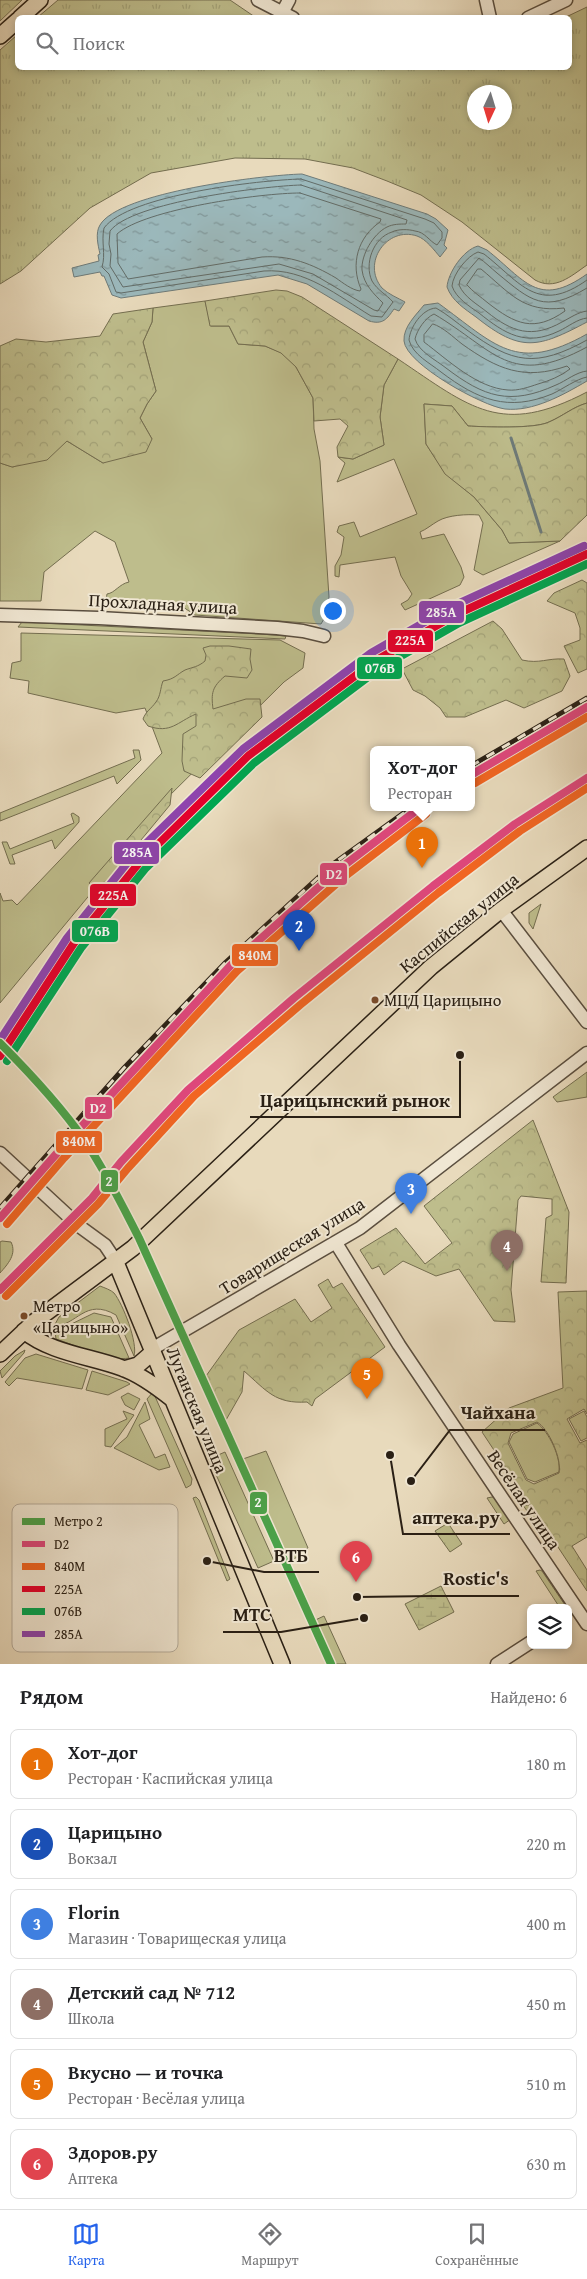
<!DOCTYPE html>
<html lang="ru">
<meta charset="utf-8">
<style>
:root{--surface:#fff;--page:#f2f2f2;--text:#202124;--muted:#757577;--line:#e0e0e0;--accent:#2563eb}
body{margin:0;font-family:"Gentium Book Plus",serif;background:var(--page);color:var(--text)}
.controls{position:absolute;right:15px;bottom:15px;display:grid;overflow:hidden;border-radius:8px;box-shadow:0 2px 8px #0003}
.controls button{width:45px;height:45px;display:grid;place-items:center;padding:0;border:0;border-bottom:1px solid var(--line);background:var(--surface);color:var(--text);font:25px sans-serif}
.compass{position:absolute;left:467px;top:85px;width:45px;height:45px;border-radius:50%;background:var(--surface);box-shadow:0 2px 8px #0003;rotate:184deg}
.you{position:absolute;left:332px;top:610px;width:18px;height:18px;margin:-12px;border:4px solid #fff;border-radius:50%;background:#1a73e8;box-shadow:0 0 0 8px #1a73e833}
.badge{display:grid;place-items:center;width:32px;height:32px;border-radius:50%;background:var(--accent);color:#fff;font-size:16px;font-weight:700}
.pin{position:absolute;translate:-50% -41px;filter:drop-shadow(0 1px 2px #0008)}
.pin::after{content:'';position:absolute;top:26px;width:18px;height:15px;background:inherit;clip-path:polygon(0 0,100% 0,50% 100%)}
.popup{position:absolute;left:370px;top:746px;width:105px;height:65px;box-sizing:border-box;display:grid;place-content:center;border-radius:8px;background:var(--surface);filter:drop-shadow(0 1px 4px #0005);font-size:16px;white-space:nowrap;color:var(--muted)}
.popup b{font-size:19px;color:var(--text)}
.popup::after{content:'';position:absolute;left:50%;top:100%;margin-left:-10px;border:10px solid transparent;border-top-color:var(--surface)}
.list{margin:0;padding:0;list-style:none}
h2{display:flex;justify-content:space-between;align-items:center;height:65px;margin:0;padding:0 20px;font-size:21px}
h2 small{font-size:16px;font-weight:400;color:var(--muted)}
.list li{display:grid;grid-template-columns:32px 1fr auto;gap:15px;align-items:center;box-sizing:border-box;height:70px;margin:0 10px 10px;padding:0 10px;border:1px solid var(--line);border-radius:8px}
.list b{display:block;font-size:19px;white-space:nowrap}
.list p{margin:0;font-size:16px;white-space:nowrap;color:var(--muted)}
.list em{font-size:16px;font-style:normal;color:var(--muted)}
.icon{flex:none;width:28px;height:28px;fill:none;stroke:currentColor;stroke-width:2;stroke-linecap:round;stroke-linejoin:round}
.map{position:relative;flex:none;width:587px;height:1664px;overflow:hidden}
.search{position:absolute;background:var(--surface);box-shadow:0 2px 8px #0003;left:15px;right:15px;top:15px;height:55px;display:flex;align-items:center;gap:12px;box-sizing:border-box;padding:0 18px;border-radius:8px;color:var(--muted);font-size:19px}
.sheet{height:545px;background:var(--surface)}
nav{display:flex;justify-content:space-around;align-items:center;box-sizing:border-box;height:70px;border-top:1px solid var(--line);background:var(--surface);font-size:14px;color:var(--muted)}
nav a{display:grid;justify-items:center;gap:2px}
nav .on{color:var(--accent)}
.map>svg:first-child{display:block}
.grass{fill:#bebd8c;stroke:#746e50}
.forest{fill:url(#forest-crowns);stroke:#746e50;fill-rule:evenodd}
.wetland{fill:url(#wetland-marsh);stroke:#746e50}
.park{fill:url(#park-tufts);stroke:#746e50;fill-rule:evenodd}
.water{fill:url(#water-ripples);stroke:#6e7b79}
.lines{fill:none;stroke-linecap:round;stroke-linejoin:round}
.shore{stroke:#626c68;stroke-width:1}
.stream{stroke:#6e7b79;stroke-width:3}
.minor-casing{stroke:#5a4e3f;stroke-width:15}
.major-casing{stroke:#2a2015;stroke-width:18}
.minor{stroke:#f0e7d3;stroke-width:12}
.major{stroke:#e8dabc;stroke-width:15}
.rail-casing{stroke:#2a2015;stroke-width:5}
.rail{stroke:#f0e7d3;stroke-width:3;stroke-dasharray:9;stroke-linecap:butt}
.rail-1-casing{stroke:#f0e7d3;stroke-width:11}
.rail-2-casing{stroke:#f0e7d3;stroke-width:11}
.rail-3-casing{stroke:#f0e7d3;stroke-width:11}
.rail-4-casing{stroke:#f0e7d3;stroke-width:11}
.rail-5-casing{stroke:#f0e7d3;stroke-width:11}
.rail-1{stroke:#df477c;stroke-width:8}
.rail-2{stroke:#f26522;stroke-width:8}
.rail-3{stroke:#e4002b;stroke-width:8}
.rail-4{stroke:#00a651;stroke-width:8}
.rail-5{stroke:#8e44ad;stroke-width:8}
.metro-1-casing{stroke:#f0e7d3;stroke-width:11}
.metro-1{stroke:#4ba249;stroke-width:8}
.bus-dot{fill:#7a4b2a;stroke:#f0e7d3;stroke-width:2}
.labels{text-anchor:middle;stroke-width:4;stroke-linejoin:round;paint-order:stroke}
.bus-label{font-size:17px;fill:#2a2015;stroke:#f0e7d3;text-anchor:start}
.street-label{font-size:18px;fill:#2a2015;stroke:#f0e7d3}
.key{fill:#f0e7d3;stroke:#b5ab9a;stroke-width:1}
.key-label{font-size:14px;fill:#2a2015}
.leader{fill:none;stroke:#2a2015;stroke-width:2}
.callout-dot{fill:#2a2015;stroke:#f0e7d3;stroke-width:2}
.callout-label{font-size:19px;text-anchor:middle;font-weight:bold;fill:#2a2015;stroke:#f0e7d3;stroke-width:4;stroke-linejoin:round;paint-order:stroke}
.line-badge{stroke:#f0e7d3;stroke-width:2}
.badge-label{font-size:14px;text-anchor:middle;font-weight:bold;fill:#fff}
</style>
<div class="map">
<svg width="587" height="1664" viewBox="0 0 587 1664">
<defs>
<pattern id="forest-crowns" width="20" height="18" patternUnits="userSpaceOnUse" patternTransform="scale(1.25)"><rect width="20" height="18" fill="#bebd8c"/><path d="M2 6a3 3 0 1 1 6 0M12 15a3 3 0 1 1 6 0" fill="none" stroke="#a3a278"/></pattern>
<pattern id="wetland-marsh" width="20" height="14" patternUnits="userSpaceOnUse" patternTransform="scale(1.25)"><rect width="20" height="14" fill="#bebd8c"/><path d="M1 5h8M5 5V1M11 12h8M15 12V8" fill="none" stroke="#a3a278"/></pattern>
<pattern id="park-tufts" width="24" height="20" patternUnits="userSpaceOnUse" patternTransform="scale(1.25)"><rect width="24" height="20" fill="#bebd8c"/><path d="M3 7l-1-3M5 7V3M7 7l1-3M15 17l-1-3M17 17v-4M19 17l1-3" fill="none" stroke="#a3a278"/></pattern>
<pattern id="water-ripples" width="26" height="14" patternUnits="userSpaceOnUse" patternTransform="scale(1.25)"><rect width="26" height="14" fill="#9bb8bb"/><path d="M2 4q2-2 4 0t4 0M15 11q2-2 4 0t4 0" fill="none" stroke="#7f9597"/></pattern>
</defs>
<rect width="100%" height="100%" fill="#e8dabc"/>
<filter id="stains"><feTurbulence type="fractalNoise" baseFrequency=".004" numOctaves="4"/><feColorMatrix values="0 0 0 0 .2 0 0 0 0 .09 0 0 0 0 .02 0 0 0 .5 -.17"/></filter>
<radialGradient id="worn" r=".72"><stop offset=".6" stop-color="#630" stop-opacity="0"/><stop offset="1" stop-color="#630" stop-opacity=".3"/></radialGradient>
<!-- grass -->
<path class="grass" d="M205,301L211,326H229L238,344L265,346L282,353L296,367L313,398L314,429L320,461L329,597L325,617L321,624L195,615L183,607V604L106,600L107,594C115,593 119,584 129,582L115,542L95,531L44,572L41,601H0V463L13,467L67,441L103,463L152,439L140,418L147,404L156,391L143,342L152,322L153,308Z
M398,359C471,408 501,437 587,392V403C573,407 563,416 549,422C534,429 486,427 468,426L452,406L424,404L426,444L445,473L474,497L502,530L509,543L560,541L483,575L474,570L483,523L479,515C467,514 448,515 438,521C431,525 427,529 420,532L422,539L444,534L461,567L464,577L460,585L405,610L401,604L408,600L412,594L401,576L395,557L340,565L339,577L335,576V566L341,555L344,537L337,532L339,526L354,522L360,537L417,514L394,459L337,482L345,463L338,457L353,459L384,445L380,417L384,385Z
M22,622L260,634L286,636L285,639L18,627Z
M21,633L280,640L305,653L303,668L284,682L157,808L150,822L0,1003V893L3,901L12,900L17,905L162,753L145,708L116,713L28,693L29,681L10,678L12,663L21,661Z
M133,750H139L141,760L117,784L114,776L0,821V813L135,758Z
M73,813L79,817V822L55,849L52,840L12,855L15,864H10L2,842H7L10,849L74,823L71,814Z
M541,904L533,929L529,923V913Z
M587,1072V1097L557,1102L553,1097Z
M2,1241L11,1242C17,1254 8,1264 0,1273V1242Z
M100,1286C105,1288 111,1290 114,1293C123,1304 138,1343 134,1356L116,1315C85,1297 77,1326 54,1326L59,1317Z
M94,1313L111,1317L129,1358C110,1362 75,1345 56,1339L55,1332Z
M25,1350L24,1353L2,1378L0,1371L15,1356Z
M36,1354L88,1370L82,1389L17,1378L9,1386L5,1382L25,1358Z
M92,1371L127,1382L130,1384L108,1395L86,1390Z
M153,1392L192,1479L191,1485L186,1488L147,1399Z
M128,1393L140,1399L134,1410L125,1405L121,1397Z
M145,1402L150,1419L139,1425L155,1458L165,1454L170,1467L159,1470L114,1448L127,1437Z
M123,1411L134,1415L111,1447L105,1446V1429L127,1419Z
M537,1423C549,1432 561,1457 559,1472L535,1482L527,1479L509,1442L513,1434Z
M266,1451L308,1548L300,1552L301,1556L284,1562L240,1460Z
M225,1452L274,1561L258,1568L209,1459Z
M196,1497L199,1500L230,1579L227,1581L193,1498Z
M492,1497L496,1498L511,1519L504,1524L487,1498Z
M523,1505L561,1506L541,1532Z
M540,1570L542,1571L567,1608H560L536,1571Z
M324,1616L346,1664H330L311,1622Z"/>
<!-- forest -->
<path class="forest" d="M0,0H22L0,21Z
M276,290L287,291L302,297L398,359L384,385L380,417L384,445L353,459L338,457L337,447L348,426L340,419L314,421L313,398L296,367L281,353L265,346L238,344L229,326H210L205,301Z
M153,308L152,322L143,342L156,391L147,404L140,418L152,439L146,452L103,463L67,441L47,460L12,467L0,463V346L16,339L46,342L100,336L113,314Z
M587,403V515L560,541L509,543L502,530L474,497L445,474L426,444L424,404L452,406L468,426C486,427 535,429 549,422C563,416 573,407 587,403Z
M582,580L587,583V669L578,673L564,646L580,640V628L575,613L547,601L554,593Z
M493,621L502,629L522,660C540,664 547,658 564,659L570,676L562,691L524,708L506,700L465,717H446L440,708L425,696L413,690L402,669Z
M210,646H229L251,649L250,659L252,670L247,678L225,676C212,687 211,693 213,709L246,699H260L262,717L200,778L184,771L182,761L183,734L196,726V714C177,722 171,734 148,726L143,719C146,711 151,709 156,702C161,695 160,689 163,681C175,679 176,675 185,670C193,667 198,667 205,661L206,655L203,648Z
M172,788L170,805L98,892L89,883Z
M533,1120L569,1212L566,1283L541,1282L546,1218L552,1215V1199L521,1196L518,1200L511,1290L515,1322L494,1321L459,1269L436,1276L403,1261L384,1275L379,1266L372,1269L360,1250L396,1228L425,1264L452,1243L424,1206Z
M328,1279L333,1288L342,1283L385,1347L315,1399L312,1406L307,1402C275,1404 267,1391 244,1371L242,1392L226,1420L206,1376L239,1330L295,1299L311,1322L332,1308L318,1285Z
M587,1291V1414L584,1409L567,1419L580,1443L587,1440V1537L572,1546L587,1570V1591L482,1432L509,1408L563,1388L558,1292ZM537,1422C549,1429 562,1459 559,1473L534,1484L526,1480L508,1443L511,1433Z"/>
<!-- wetland -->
<path class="wetland" d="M441,1586L454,1612L419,1630L405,1604Z"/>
<!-- park -->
<path class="park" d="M58,0H230L255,17H38Z
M587,7V265C571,276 555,291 535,280L462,222L421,195L387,181L353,168L305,159L235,158L151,173L90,208L21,271L0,284V50L17,35L18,68H570V18L566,17ZM504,92V122H474V92Z
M584,1411L587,1417V1438L581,1441L569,1419Z
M448,1523L462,1544L450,1552L435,1531Z"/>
<!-- water -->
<path class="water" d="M302,174L427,214L436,219L448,230L444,245L447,248L440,257C434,250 426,239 417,236C387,226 361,263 382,288C388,294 398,298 405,302L399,311L394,309C387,319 383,325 369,321L307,284L278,275L121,298L112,295L104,276H102L100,272L74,277L72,268L99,261L98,255L100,254C98,245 95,233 100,225C119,192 264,175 302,174Z
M478,246L487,250C525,280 538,309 587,274V322C538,348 521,353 476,317C465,309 452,301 447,287C448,273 463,250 478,246Z
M438,303C496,345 516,374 587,334V381C563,395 533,412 505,409C482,406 406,364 404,341C403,327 416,315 424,305Z"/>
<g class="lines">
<!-- shore -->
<path class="shore" d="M301,179L425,219L434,223L442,232V238L437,245C429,241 425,232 415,231C408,229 398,229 392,232C373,238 364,264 372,281C378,291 386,294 393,302L382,317L371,316C338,296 305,268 264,271L121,293L116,292L109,274L102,267C106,254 101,242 104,228C128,195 260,180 301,179Z
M301,185L407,220L406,224C400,224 393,224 387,227C373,234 361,255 362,270C364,285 374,294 383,303L378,311L374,310L313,274L279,264L123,287L110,266L111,254L109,244L110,231C132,202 264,186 301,185Z
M300,193L381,219L380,222C358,237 350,264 361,289L360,291C352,290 343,283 336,278C312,264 290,255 262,257L128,279L118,263L117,234C145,209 261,193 300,193Z
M478,269H481C510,293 523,313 564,308L565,311C534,333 515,324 488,303C481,297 473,292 467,285Z
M587,280C538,315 521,283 484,254L478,252C467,256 453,274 452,286C456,298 469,306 479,313C505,334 526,347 559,331C568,327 577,319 587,318
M587,288C544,314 531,301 497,273C491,268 485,262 479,258L460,280L459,285C464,297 477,304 487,312C512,332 532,339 562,322C570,318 578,312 587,311
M433,324C443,327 453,337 462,344C497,369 524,381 567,366L570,369C561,376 549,381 538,384C529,387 518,391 508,390C477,388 448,360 424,342V335Z
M587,340C536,368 513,364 467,330C457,323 447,314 436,308C422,309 410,327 409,340C413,355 430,363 441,372C478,400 508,412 552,394C563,389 576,379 587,377
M587,347C510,389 495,350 434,314C425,318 417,330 415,339C419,352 436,360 446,368C484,397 510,406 556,385C566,381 576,372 587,371"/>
<!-- stream -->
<path class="stream" d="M511,438L541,532"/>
<defs>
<path id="minor" d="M258,0L293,18
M486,0L490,18
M282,13L289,0
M528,18L566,0
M0,615L99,618L277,628L303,631L324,636
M501,910L587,1022
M0,1153L79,1226L105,1245L115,1260
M336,1243L399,1345L587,1624
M152,1349L360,1228L587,1053
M497,1664L531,1642"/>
<path id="major" d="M20,18L40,0
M0,36L18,20
M115,1260L282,1664
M24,1331C51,1353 89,1356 122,1368C139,1374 157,1387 172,1399
M0,1354L34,1322L133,1248L431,967L501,910L587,848
M124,1369L138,1365L153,1352"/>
</defs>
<!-- minor casing -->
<use href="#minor" class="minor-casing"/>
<!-- major casing -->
<use href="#major" class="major-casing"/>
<!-- minor -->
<use href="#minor" class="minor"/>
<!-- major -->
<use href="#major" class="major"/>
<defs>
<path id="rail" d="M471,766L587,698
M0,1208L124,1068L226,962L333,864L412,807"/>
</defs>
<!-- rail casing -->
<use href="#rail" class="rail-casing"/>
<!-- rail -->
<use href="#rail" class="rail"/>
<defs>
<path id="rail-1" d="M471,775L587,707
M0,1218L58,1152L231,965L338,870L421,807
M0,1290L92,1198L121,1162L188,1090L294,998L433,886L515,824L587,778"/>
<path id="rail-2" d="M475,783L587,717
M7,1224L64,1158L237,971L344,877L426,814
M6,1296L98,1204L128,1168L194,1096L300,1005L438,893L520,831L587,788"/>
<path id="rail-3" d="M0,1056L74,943L139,863L248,756L375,661L455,615L587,554"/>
<path id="rail-4" d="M7,1061L81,948L145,869L254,763L380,668L459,623L587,564"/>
<path id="rail-5" d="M0,1040L67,938L132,857L243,749L371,653L451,607L584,546"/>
</defs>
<!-- rail-1 casing -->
<use href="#rail-1" class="rail-1-casing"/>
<!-- rail-2 casing -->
<use href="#rail-2" class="rail-2-casing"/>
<!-- rail-3 casing -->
<use href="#rail-3" class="rail-3-casing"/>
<!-- rail-4 casing -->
<use href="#rail-4" class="rail-4-casing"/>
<!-- rail-5 casing -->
<use href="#rail-5" class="rail-5-casing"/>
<!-- rail-1 -->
<use href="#rail-1" class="rail-1"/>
<!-- rail-2 -->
<use href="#rail-2" class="rail-2"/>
<!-- rail-3 -->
<use href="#rail-3" class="rail-3"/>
<!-- rail-4 -->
<use href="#rail-4" class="rail-4"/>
<!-- rail-5 -->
<use href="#rail-5" class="rail-5"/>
<defs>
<path id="metro-1" d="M0,1043C31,1074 60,1105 85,1141C106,1172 122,1205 139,1238L331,1664"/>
</defs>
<!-- metro-1 casing -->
<use href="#metro-1" class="metro-1-casing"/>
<!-- metro-1 -->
<use href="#metro-1" class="metro-1"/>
</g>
<!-- markers -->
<g class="bus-dot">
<circle cx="375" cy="1000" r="4.5"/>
<circle cx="24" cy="1316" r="4.5"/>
</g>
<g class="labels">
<!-- bus labels -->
<g class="bus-label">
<text x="384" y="1006">МЦД Царицыно</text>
<text x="33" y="1312">Метро<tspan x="33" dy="21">«Царицыно»</tspan></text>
</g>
<!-- street labels -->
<g class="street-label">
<text transform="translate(163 604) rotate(3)" y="6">Прохладная улица</text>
<text transform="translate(459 923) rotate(-39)" y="6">Каспийская улица</text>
<text transform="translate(292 1246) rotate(-32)" y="6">Товарищеская улица</text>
<text transform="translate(197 1410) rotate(68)" y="6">Луганская улица</text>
<text transform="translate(524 1500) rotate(56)" y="6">Весёлая улица</text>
</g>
</g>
<!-- legend -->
<rect x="12" y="1504" width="166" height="148" rx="8" class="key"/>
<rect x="22" y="1518" width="23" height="7" fill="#4ba249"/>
<rect x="22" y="1541" width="23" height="6" fill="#df477c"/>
<rect x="22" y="1563" width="23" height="7" fill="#f26522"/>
<rect x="22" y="1586" width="23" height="6" fill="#e4002b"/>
<rect x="22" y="1608" width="23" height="7" fill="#00a651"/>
<rect x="22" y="1631" width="23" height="6" fill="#8e44ad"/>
<g class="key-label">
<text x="54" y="1526">Метро 2</text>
<text x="54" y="1549">D2</text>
<text x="54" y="1571">840М</text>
<text x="54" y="1594">225А</text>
<text x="54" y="1616">076В</text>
<text x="54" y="1639">285А</text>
</g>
<!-- callouts -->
<path class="leader" d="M460 1055L460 1117H250M411 1481L450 1430H545M390 1455L403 1534H510M207 1561L264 1572H319M357 1597L433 1596H519M364 1618L281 1632H223"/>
<g class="callout-dot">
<circle cx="460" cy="1055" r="5"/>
<circle cx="411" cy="1481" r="5"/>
<circle cx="390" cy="1455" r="5"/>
<circle cx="207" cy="1561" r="5"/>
<circle cx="357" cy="1597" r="5"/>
<circle cx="364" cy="1618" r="5"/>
</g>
<g class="callout-label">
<text x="355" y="1107">Царицынский рынок</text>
<text x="498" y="1419">Чайхана</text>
<text x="456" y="1524">аптека.ру</text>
<text x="291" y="1562">ВТБ</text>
<text x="476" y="1585">Rostic's</text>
<text x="252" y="1621">МТС</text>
</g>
<g class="line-badge">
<rect x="418" y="600" width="47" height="24" rx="5" fill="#8e44ad"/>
<rect x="387" y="629" width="47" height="24" rx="5" fill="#e4002b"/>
<rect x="356" y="656" width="47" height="24" rx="5" fill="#00a651"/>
<rect x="113" y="841" width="47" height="24" rx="5" fill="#8e44ad"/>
<rect x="319" y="862" width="29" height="24" rx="5" fill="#df477c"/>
<rect x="89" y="883" width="48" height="24" rx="5" fill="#e4002b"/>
<rect x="71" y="919" width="48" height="24" rx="5" fill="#00a651"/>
<rect x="231" y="943" width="48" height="24" rx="5" fill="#f26522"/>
<rect x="84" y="1096" width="29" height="24" rx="5" fill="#df477c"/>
<rect x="55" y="1130" width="48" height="24" rx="5" fill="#f26522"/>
<rect x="100" y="1169" width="19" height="24" rx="5" fill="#4ba249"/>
<rect x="249" y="1491" width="19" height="24" rx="5" fill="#4ba249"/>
</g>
<g class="badge-label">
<text x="441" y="617">285А</text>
<text x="410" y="645">225А</text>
<text x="380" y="673">076В</text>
<text x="137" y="857">285А</text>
<text x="334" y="879">D2</text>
<text x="113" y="900">225А</text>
<text x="95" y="936">076В</text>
<text x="255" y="960">840М</text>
<text x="98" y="1113">D2</text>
<text x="79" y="1146">840М</text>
<text x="109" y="1186">2</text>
<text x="258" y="1507">2</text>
</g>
<rect width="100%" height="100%" filter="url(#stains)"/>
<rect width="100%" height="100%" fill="url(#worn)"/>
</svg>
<div class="controls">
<button><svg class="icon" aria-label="layers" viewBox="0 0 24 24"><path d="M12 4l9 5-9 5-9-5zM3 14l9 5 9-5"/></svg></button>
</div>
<svg class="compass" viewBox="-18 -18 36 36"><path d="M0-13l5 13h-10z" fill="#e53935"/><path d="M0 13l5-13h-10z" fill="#757577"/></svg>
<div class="you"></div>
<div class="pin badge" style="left:422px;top:868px;background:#e8710a">1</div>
<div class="popup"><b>Хот-дог</b>Ресторан</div>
<div class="pin badge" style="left:299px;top:951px;background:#1a4fb4">2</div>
<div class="pin badge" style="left:411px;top:1214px;background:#3f7fe0">3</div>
<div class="pin badge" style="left:507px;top:1271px;background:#8d6e63">4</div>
<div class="pin badge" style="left:367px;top:1399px;background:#e8710a">5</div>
<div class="pin badge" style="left:356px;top:1582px;background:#e0444e">6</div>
<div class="search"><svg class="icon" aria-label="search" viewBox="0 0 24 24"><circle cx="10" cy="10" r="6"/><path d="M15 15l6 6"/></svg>Поиск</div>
</div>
<section class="sheet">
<h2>Рядом<small>Найдено: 6</small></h2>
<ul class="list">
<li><span class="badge" style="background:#e8710a">1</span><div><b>Хот-дог</b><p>Ресторан · Каспийская улица</p></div><em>180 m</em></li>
<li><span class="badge" style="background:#1a4fb4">2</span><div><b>Царицыно</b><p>Вокзал</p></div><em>220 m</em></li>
<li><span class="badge" style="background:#3f7fe0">3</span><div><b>Florin</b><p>Магазин · Товарищеская улица</p></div><em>400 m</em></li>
<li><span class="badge" style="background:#8d6e63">4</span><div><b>Детский сад № 712</b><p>Школа</p></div><em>450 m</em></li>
<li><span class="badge" style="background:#e8710a">5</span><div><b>Вкусно — и точка</b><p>Ресторан · Весёлая улица</p></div><em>510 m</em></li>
<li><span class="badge" style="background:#e0444e">6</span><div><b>Здоров.ру</b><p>Аптека</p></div><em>630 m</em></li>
</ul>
</section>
<nav>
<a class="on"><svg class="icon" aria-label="map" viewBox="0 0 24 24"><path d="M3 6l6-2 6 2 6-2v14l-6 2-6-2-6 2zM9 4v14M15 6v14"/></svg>Карта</a>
<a><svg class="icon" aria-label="directions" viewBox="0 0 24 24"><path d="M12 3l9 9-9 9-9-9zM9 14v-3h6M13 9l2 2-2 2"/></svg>Маршрут</a>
<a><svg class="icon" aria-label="saved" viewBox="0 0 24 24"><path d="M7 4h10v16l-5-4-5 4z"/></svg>Сохранённые</a>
</nav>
